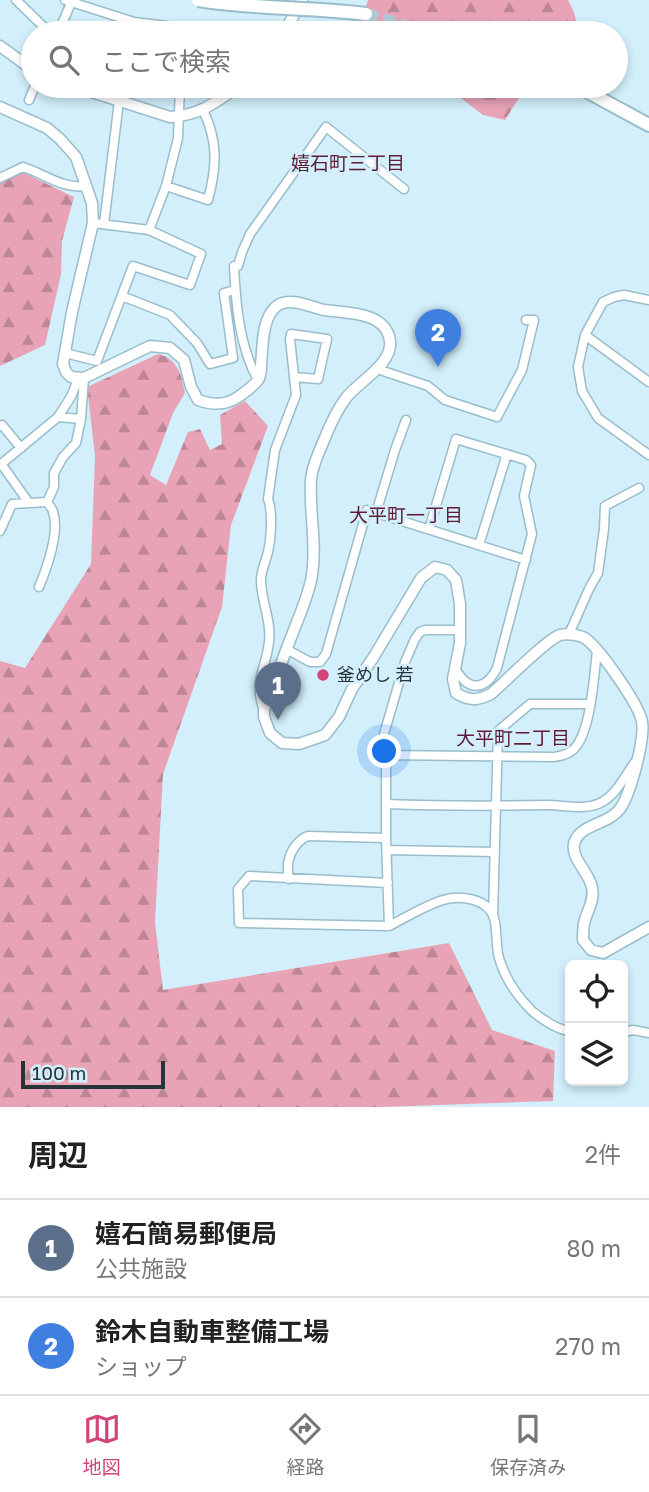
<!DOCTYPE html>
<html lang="ja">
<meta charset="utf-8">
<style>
:root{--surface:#fff;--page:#f6f6f6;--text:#222;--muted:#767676;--line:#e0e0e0;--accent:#d14578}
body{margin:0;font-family:"Golos Text","Noto Sans JP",sans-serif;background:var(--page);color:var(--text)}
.controls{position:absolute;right:21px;bottom:21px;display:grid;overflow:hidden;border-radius:10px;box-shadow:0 4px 10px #0003}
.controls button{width:63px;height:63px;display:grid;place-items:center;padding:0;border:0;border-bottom:2px solid var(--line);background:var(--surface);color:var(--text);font:35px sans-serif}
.scale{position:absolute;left:21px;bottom:18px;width:144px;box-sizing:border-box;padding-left:7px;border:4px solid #27353b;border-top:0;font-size:19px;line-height:24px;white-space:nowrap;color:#27353b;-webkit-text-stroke:5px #d2effb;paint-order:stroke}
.you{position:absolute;left:385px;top:752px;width:24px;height:24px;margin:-18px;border:5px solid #fff;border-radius:50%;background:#1a73e8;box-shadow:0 0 0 10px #1a73e833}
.badge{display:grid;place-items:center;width:46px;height:46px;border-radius:50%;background:var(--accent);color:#fff;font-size:23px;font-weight:700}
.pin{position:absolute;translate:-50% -58px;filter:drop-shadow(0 2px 4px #0008)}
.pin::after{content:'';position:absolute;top:37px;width:24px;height:21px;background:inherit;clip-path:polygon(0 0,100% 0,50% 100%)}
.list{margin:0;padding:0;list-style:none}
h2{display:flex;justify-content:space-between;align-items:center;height:91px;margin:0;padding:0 28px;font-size:30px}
h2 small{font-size:23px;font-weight:400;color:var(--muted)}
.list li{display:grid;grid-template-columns:46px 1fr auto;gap:21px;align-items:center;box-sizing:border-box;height:98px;padding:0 28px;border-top:2px solid var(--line)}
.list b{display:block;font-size:26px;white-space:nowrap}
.list p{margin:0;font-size:23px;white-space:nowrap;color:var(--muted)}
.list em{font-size:23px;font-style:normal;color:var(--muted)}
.icon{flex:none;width:38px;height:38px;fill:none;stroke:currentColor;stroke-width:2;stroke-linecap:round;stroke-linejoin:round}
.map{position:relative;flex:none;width:649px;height:1107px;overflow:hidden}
.search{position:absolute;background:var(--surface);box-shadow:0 4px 10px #0003;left:21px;right:21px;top:21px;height:77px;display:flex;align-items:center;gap:18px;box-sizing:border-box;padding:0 24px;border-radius:38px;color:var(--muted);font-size:26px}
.sheet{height:287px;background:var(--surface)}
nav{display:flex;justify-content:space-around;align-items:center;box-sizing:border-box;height:98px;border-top:2px solid var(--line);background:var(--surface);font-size:19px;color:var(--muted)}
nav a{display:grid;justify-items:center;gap:4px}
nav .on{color:var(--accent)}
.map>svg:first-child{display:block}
.forest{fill:url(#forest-firs)}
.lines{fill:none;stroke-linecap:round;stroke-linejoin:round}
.trunk-tunnel{stroke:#b0cad5;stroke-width:12;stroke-dasharray:12 6;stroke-linecap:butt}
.minor-casing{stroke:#99bdcb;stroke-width:11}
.tertiary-casing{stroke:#99bdcb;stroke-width:13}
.trunk-casing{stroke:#99bdcb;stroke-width:16}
.minor{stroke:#fff;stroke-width:8}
.tertiary{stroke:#fff;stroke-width:10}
.trunk{stroke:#fff;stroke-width:12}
.trunk-bridge-casing{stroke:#99bdcb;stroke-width:16;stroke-linecap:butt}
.trunk-bridge{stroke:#fff;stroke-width:12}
.poi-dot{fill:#d14578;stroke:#d2effb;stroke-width:2.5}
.labels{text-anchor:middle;stroke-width:5;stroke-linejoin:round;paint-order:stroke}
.poi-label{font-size:18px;fill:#27353b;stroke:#d2effb;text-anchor:start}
.neighbourhood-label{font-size:19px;fill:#5e1b33;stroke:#d2effb}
</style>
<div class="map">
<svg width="649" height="1107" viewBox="0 0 649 1107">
<defs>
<pattern id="forest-firs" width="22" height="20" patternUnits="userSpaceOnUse" patternTransform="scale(1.75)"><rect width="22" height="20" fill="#e8a4b6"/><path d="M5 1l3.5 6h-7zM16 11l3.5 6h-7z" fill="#bc8695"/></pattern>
</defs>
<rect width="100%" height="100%" fill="#d2effb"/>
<!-- forest -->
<path class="forest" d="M368,0H568L573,10L580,33H309L318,28L359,29Z
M445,86H549L522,93L505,120L483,115Z
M22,172L74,197L62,241L61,274L45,345L0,366V183Z
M158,354C177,358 182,375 185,393L173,413L150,475L166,485L188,432L200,429L210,450L222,444L220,415L245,401L268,426L231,525L222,607L163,774L155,922L163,990L449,943L492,1030L555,1051L553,1101L382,1107H0V661L25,668L91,564L95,456L87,387Z"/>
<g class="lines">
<!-- trunk-tunnel -->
<path class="trunk-tunnel" d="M366,14L428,33"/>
<defs>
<path id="minor" d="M16,0L50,33
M65,0L134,22L183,28V33
M58,33L71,3
M132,33L134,22
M29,100L35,86
M0,178L23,167C45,174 62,189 86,186
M166,186L208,200C217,166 218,141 203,110
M104,224L119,101L122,86
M149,230L166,186L178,138L180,86
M122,296L170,315L197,343L210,364L233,358L224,293L235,290
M649,300L624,295L614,297L603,302L585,335L578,367L582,391L598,418L649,455
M585,335L649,382
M65,353L97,361L133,266L190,285L201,254L149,230L93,223
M377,369L428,386L445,400L497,417L522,370L534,320H526
M258,380C239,346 236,304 234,266H238L242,252L250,234L326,127L404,189
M58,417C66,404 75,394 77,378
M0,426L2,425L21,448
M0,465L58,417L81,419
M2,465L29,503
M47,502L54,487V473L63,457L76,443L81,419L84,378
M376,513L395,450L406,420
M429,529L456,439L526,460L531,465L524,496L532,534L497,668C491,680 480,692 466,682C462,679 458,673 455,669
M0,531L12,504L47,502C48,503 53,510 53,512C60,531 47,568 39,587
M479,545L507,454
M569,634L589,589L598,573L604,529L605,506L639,488
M286,649L310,662H320L326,654L367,510L526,560
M264,710C253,681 266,669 269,642C272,620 260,599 261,578C262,569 266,560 268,552C271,539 273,511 268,499L275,450L296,395L290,339L291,334L327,339L318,379L294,377
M386,755L554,757C559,756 566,755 570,752C591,740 594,674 597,651
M386,804C440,806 494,806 548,805C564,805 587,811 602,802C617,794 625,775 636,761
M387,850L495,852
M289,879C288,873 287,865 289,859C291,850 299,839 308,836L386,838
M388,883L249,876L238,889L239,923L389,926L386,838V755L384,734L405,662L415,639L420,632L425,630H460
M493,916L498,731L530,704H590
M389,926C405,918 426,905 443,900C460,895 488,898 494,918C498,932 495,948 500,961C506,980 518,997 532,1011C542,1019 557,1030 570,1031
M623,1032L633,1030L649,1033"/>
<path id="tertiary" d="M284,33L302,0
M0,46L33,70
M73,86L170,117C200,115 215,103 239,86
M0,107L47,128L60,139L76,157L92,203L93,223L72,312L63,364L66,372L71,377L84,378L150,346L170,348L184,360L191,387L198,400C212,405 225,406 238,397C245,392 253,387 258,380C261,376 261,370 261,365C263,347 261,317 278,305C291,297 310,307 324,310C345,313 386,311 390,341C393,364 358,382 346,398C336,411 330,425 324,440C319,453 312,465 311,480C309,512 317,543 312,575C309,595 299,616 292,635C282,660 274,685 264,710V717L270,733L282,743L299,744L325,735L339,717L352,689L373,658L421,578L435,567L447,570L456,580L460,604V643L453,679L456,693C469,701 477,701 491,694C504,683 547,639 560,635C567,633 581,635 586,639C600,649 640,706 642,722C645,739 630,797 619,810C607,825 579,824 574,844C571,859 590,873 592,888C595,901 586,912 584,924C583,929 583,935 583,940L591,950L603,953L649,927"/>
<path id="trunk" d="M577,86L649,125"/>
</defs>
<!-- minor casing -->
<use href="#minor" class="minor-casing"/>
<!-- tertiary casing -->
<use href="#tertiary" class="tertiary-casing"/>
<!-- trunk casing -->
<use href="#trunk" class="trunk-casing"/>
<!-- minor -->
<use href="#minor" class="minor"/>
<!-- tertiary -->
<use href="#tertiary" class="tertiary"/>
<!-- trunk -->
<use href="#trunk" class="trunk"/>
<defs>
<path id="trunk-bridge" d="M198,0C254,9 311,7 366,14"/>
</defs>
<!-- trunk-bridge casing -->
<use href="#trunk-bridge" class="trunk-bridge-casing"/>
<!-- trunk-bridge -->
<use href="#trunk-bridge" class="trunk-bridge"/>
</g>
<!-- markers -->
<circle class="poi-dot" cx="323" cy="675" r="7"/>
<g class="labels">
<!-- poi labels -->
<g class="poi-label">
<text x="337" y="681">釜めし 若</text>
</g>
<!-- neighbourhood labels -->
<g class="neighbourhood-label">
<text x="348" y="170">嬉石町三丁目</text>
<text x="406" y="522">大平町一丁目</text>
<text x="513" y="745">大平町二丁目</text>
</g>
</g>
</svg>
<div class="controls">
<button><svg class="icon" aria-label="locate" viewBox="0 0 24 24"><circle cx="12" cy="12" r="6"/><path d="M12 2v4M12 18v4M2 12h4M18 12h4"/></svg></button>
<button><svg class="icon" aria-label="layers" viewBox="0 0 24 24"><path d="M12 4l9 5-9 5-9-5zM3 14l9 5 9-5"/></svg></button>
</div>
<div class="scale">100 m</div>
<div class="you"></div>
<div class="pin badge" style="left:278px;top:720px;background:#5c6f8a">1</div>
<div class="pin badge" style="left:438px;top:367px;background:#3f7fe0">2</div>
<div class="search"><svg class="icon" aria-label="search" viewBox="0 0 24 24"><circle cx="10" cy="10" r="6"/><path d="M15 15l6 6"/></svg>ここで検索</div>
</div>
<section class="sheet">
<h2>周辺<small>2件</small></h2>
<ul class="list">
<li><span class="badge" style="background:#5c6f8a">1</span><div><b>嬉石簡易郵便局</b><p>公共施設</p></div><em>80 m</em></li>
<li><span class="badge" style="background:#3f7fe0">2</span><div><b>鈴木自動車整備工場</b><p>ショップ</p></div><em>270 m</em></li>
</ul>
</section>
<nav>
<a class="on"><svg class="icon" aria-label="map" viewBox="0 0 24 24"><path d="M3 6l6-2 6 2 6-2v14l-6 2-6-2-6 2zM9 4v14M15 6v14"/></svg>地図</a>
<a><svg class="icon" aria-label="directions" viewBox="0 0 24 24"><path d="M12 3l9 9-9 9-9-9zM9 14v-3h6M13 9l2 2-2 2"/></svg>経路</a>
<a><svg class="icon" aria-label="saved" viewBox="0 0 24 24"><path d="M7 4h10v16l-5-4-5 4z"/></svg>保存済み</a>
</nav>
